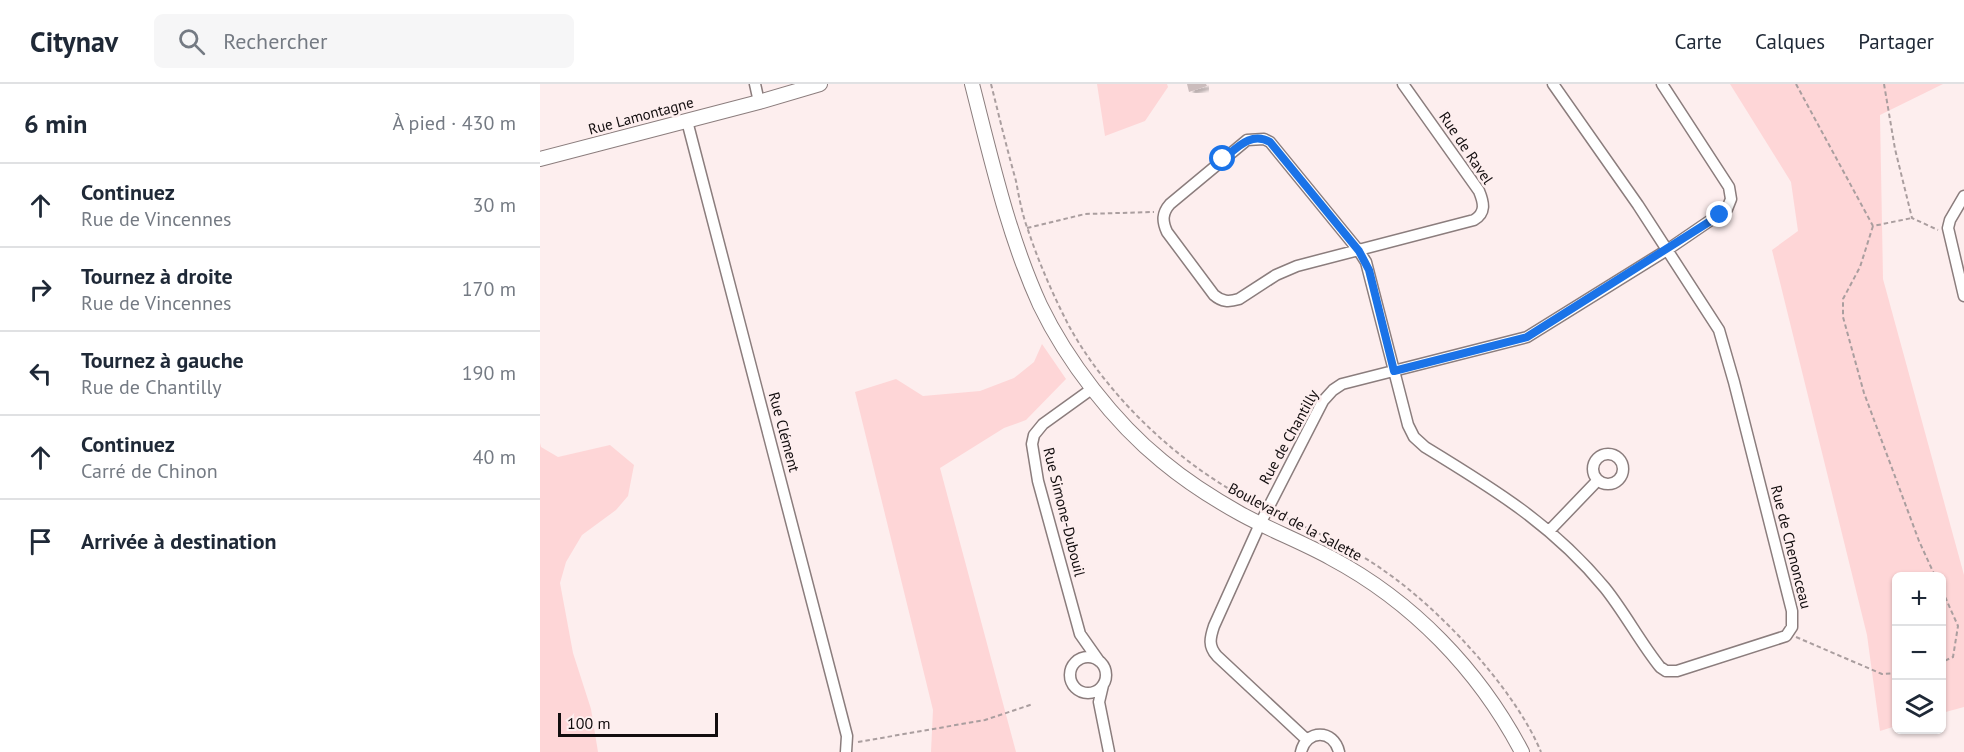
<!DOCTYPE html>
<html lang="fr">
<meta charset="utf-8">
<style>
:root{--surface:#fff;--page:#f6f6f7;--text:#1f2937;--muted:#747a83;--line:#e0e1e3}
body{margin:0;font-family:"PT Sans",sans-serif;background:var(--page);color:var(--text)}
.controls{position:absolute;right:18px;bottom:18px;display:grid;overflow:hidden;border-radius:9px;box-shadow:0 2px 4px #0004}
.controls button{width:54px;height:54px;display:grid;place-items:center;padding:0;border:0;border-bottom:2px solid var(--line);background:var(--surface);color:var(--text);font:30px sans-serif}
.scale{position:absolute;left:18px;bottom:15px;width:160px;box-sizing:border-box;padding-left:6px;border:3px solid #120d0e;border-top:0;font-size:16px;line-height:21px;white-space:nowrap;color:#120d0e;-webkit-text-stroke:4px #fdeeee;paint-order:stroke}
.stop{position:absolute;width:18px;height:18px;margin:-14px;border:4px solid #1a73e8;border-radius:50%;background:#fff}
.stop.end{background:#1a73e8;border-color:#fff;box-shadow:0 2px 6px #0008}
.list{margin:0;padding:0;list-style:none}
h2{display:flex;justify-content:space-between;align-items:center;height:78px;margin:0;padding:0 24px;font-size:26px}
h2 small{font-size:20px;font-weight:400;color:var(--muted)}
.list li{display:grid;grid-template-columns:39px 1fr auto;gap:18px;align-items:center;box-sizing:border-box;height:84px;padding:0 24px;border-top:2px solid var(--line)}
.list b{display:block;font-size:22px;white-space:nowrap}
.list p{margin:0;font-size:20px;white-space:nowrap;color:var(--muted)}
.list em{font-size:20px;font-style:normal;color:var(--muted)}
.icon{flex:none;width:33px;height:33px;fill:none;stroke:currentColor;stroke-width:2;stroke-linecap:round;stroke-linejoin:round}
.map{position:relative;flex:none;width:1424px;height:668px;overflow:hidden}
header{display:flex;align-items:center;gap:36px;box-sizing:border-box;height:84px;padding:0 30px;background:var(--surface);border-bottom:2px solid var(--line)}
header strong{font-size:28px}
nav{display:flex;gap:33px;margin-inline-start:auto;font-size:21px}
.search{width:420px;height:54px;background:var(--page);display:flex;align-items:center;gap:15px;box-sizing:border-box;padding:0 21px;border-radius:9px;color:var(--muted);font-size:22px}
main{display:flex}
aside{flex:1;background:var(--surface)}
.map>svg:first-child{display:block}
.green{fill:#fed6d7}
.building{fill:#cbbcbc;filter:url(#shadow)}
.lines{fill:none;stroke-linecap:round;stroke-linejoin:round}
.minor-casing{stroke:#8b7d7d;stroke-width:13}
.tertiary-casing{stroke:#8b7d7d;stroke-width:16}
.path{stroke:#aa9e9f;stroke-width:2;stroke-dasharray:4.5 3;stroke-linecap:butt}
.minor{stroke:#fff;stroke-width:10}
.tertiary{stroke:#fff;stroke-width:14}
.route{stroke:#1a73e8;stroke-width:8}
.labels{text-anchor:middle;stroke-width:5;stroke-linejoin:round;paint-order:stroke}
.street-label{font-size:15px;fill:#120d0e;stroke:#fdeeee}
</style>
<header>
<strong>Citynav</strong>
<div class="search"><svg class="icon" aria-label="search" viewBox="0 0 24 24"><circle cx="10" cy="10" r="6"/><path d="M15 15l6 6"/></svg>Rechercher</div>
<nav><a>Carte</a><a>Calques</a><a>Partager</a></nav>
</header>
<main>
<aside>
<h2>6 min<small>À pied · 430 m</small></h2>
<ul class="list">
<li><svg class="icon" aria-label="ahead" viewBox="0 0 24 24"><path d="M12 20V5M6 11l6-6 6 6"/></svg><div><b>Continuez</b><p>Rue de Vincennes</p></div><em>30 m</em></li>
<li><svg class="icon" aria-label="right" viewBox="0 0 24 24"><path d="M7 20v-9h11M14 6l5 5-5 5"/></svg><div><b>Tournez à droite</b><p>Rue de Vincennes</p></div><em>170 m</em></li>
<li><svg class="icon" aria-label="left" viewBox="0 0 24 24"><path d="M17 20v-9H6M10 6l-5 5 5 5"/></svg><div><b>Tournez à gauche</b><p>Rue de Chantilly</p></div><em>190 m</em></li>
<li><svg class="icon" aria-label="ahead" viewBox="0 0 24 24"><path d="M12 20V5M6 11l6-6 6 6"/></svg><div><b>Continuez</b><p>Carré de Chinon</p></div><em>40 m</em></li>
<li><svg class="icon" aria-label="arrive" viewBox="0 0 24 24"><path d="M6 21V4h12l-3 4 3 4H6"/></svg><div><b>Arrivée à destination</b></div></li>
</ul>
</aside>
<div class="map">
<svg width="1424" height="668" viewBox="0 0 1424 668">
<defs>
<filter id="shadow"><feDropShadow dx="5" dy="3" stdDeviation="1.5" flood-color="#0004"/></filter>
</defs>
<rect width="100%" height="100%" fill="#fdeeee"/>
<!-- green -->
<path class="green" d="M557,0H627L628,3L605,37L565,52Z
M1190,0H1403L1340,31L1343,195L1424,491V623L1402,629V492H1356V642L1340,647L1327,551L1232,166L1258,147L1251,98Z
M502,260L526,295L486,336L464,344L400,384L476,668H391L393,626L315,308L356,295L383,312L440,307L474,294L494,278Z
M0,359L1,363L18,373L70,361L94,381L88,412L76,426L42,451L26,478L20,499L33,569L51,625L58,668H0Z"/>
<!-- building -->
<path class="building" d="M647,0H666L667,2L649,8Z"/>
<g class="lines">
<defs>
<path id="minor" d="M215,0L219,18
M863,0L939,107C944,119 946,129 934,136L757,182L736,191L699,215C689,218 682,218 674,211L627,148C622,137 622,129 630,120L707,56L724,55L730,58L819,167L826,178L868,341L874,353L885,363C954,405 1013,441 1065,504C1085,529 1100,558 1120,583L1126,587H1137L1246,552L1252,543V527L1194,298L1179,246L1098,121L1013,0
M147,37L307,652L306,668
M1424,112L1410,136L1408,144L1424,212
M553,304L503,340L494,351L492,360L498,397L540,550L559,577
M1053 385a15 15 0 1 1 30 0a15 15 0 1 1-30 0Z
M1010,446L1058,396
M530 591a18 18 0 1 1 36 0a18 18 0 1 1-36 0Z
M563,601L559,618L569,668
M767,656L677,572C668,562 670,554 674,542L720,440L783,317L793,306L802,300L987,253L1127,166L1187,125L1191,115L1189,103L1122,0
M761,668C766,645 794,645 799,668"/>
<path id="tertiary" d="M432,0C451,74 468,151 500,221C527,277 574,338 622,377C646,397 674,415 701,430C730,446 762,458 791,474C872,517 939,586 982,668
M0,75L219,18L280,0"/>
</defs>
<!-- minor casing -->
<use href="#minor" class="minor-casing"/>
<!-- tertiary casing -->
<use href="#tertiary" class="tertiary-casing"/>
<!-- path -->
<path class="path" d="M451,0C459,32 467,65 476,97C479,113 482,130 488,146C499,179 513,211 529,242C569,315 644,385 719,421
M1256,0L1333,142L1372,134
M1344,0L1355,65L1372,134L1398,146
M1333,142L1320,183L1303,215V233L1324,309L1379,457L1395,492
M487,144L545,130L614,128
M738,430C773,447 811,463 843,486C899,524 975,605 1001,668
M1402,506L1418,542L1413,573L1402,578
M1256,553L1342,590L1356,589
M318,658L445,636L493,620"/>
<!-- minor -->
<use href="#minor" class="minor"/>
<!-- tertiary -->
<use href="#tertiary" class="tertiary"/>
</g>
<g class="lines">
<!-- route -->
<path class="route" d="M683,75C697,64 711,47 730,58L819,167L829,186L854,287L987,253L1180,131"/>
</g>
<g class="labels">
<!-- street labels -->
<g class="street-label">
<text transform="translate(101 32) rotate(-15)" y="5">Rue Lamontagne</text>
<text transform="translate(926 64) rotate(56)" y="5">Rue de Ravel</text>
<text transform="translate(244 348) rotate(75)" y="5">Rue Clément</text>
<text transform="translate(749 353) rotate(-61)" y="5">Rue de Chantilly</text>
<text transform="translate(524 428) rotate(76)" y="5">Rue Simone-Dubouil</text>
<text transform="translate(755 438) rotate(28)" y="5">Boulevard de la Salette</text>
<text transform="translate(1251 463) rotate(76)" y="5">Rue de Chenonceau</text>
</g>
</g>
</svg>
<div class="controls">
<button>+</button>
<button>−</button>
<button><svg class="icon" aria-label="layers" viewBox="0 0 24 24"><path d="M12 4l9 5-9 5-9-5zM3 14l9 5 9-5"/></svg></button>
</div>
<div class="scale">100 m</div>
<div class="stop" style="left:683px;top:75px"></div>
<div class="stop end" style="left:1180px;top:131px"></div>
</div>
</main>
